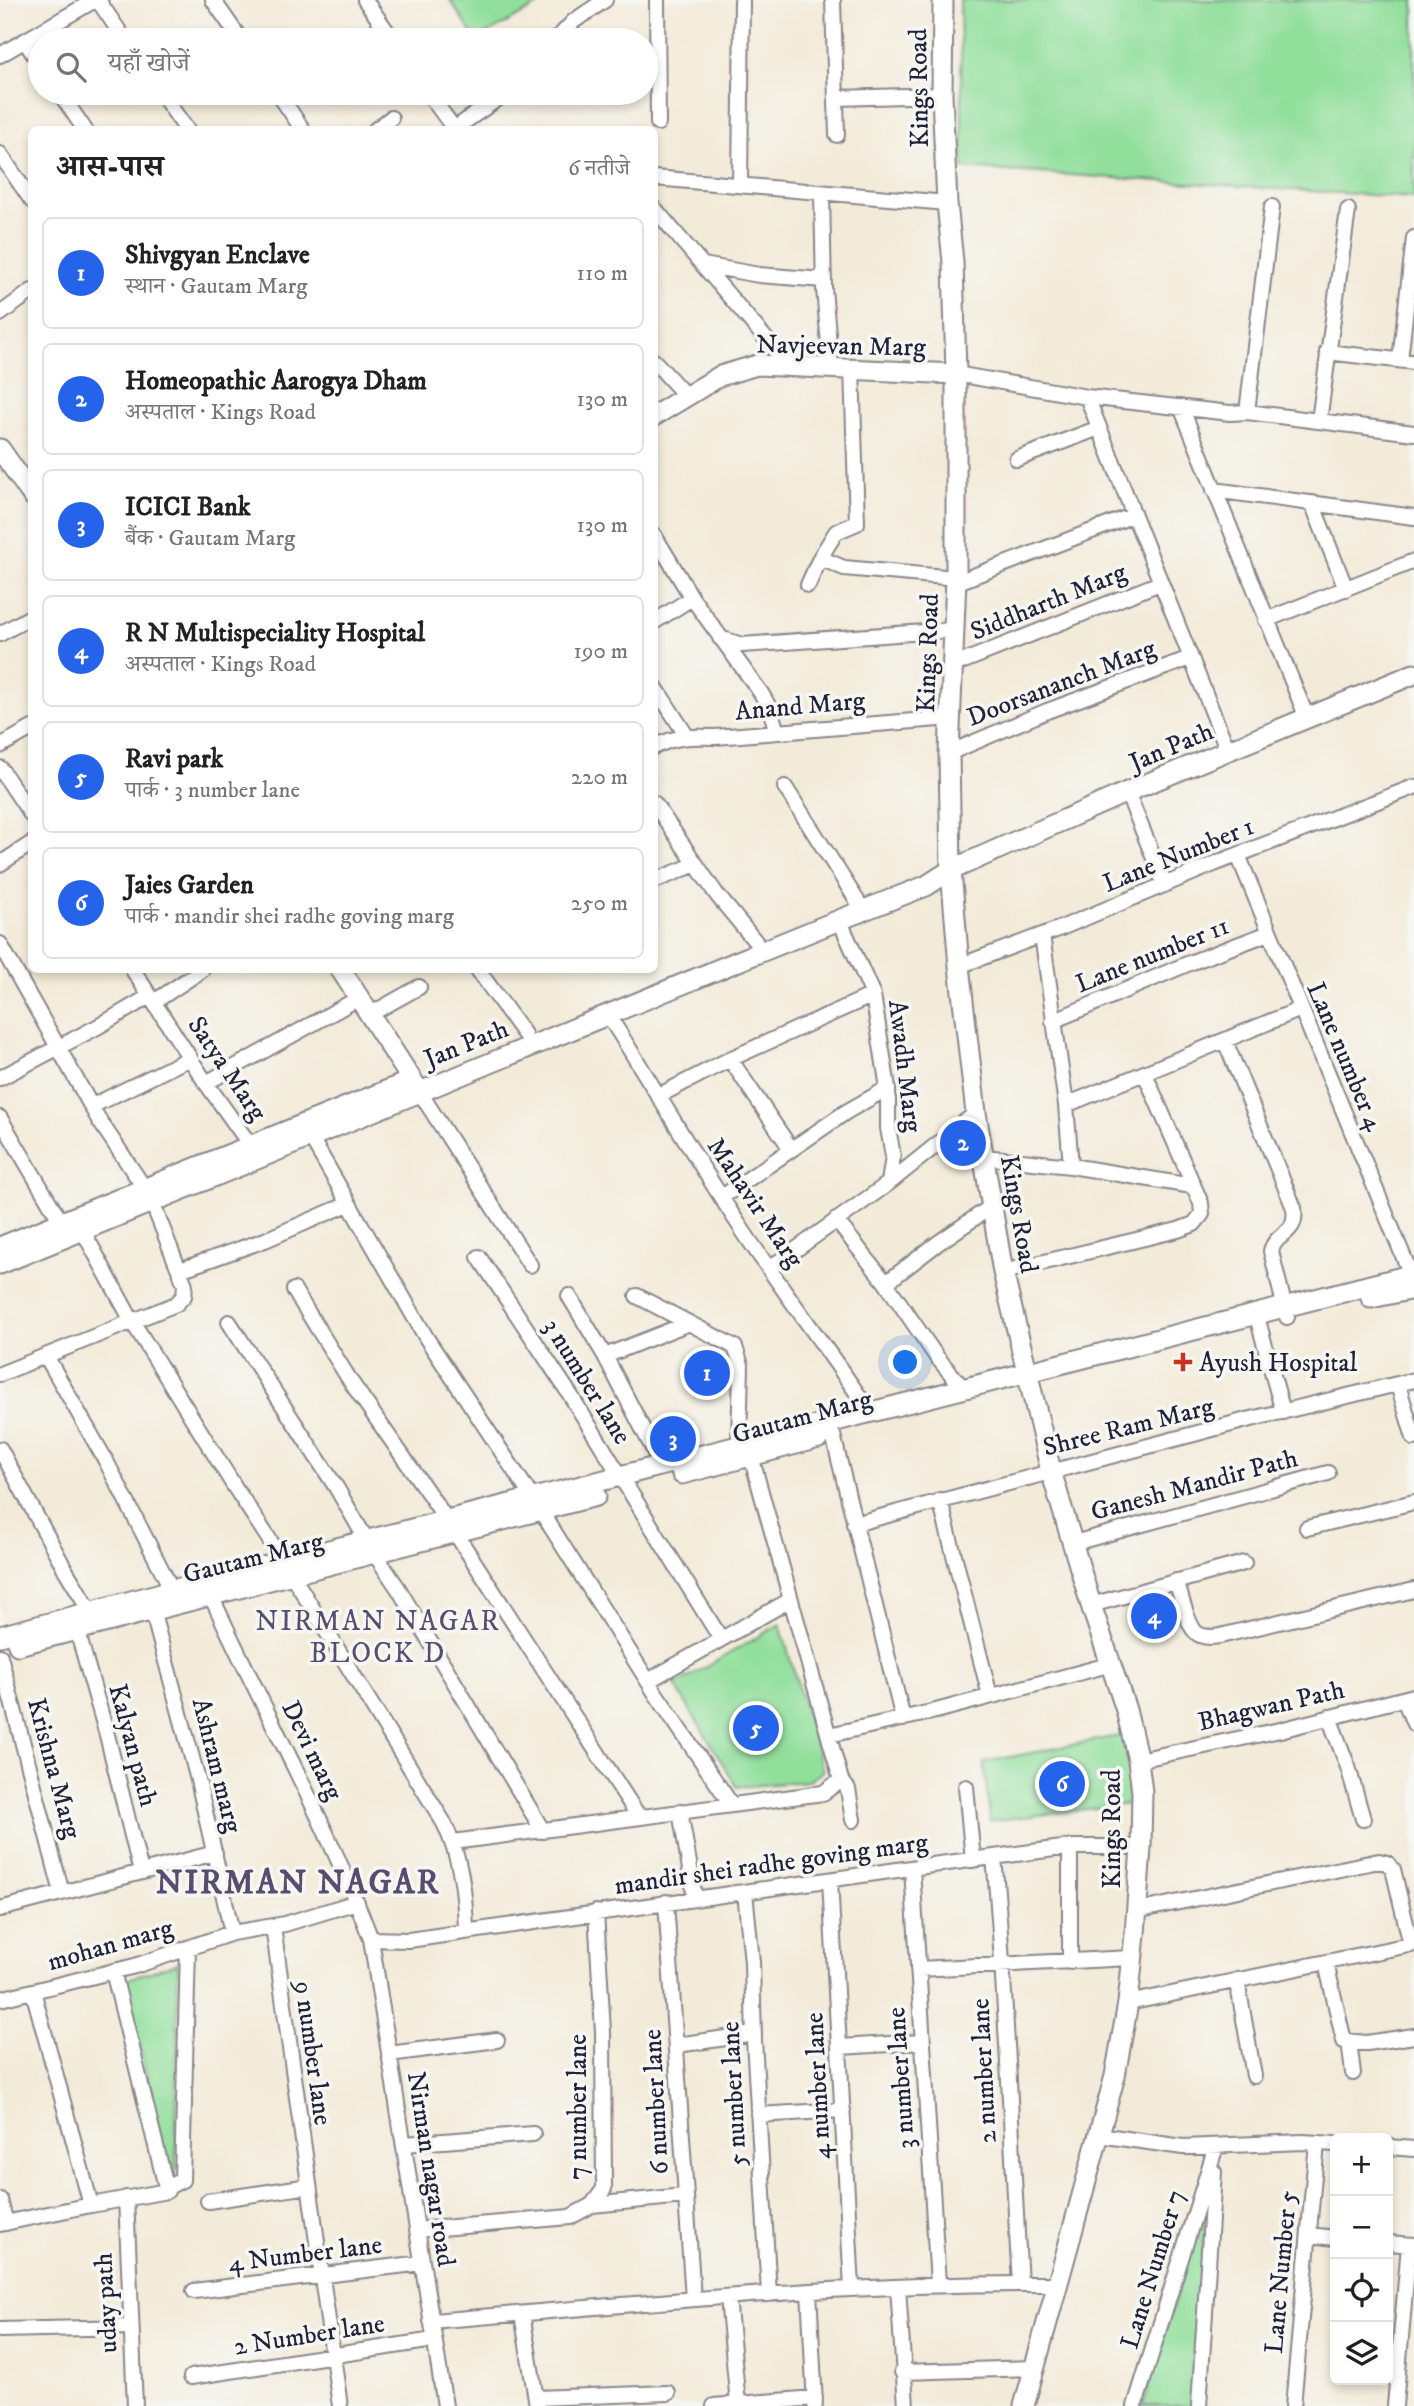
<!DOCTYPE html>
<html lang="hi">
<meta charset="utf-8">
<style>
:root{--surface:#fff;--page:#f6f6f6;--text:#222;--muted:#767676;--line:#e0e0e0;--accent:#2563eb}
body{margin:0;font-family:"IM FELL DW Pica","Noto Serif Devanagari",serif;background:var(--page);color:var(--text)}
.controls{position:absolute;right:21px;bottom:21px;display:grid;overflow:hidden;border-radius:10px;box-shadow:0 4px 10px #0003}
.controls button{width:63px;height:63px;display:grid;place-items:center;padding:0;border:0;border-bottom:2px solid var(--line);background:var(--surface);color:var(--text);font:35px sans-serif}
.you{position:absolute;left:906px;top:1363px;width:24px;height:24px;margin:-18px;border:5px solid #fff;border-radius:50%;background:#1a73e8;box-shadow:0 0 0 10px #1a73e833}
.badge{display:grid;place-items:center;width:46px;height:46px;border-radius:50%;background:var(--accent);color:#fff;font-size:23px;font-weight:700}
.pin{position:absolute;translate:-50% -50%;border:4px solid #fff;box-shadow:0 2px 7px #0006}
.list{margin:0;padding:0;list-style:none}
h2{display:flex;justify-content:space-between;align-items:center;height:91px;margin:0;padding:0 28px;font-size:30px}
h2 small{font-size:23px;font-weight:400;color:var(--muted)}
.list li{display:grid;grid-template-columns:46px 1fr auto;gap:21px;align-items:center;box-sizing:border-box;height:112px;margin:0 14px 14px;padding:0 14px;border:2px solid var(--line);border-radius:10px}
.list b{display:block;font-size:26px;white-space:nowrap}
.list p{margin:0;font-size:23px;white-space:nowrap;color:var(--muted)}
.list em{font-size:23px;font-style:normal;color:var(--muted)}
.icon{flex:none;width:38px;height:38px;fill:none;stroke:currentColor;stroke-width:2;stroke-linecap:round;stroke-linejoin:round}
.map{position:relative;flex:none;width:1414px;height:2406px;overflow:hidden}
.search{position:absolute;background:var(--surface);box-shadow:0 4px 10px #0003;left:28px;top:28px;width:630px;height:77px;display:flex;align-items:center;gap:18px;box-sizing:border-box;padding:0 24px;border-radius:38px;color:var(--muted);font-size:26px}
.panel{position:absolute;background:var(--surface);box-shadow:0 4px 10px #0003;left:28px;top:126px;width:630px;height:847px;border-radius:10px}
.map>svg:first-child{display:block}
.green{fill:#92df9c;stroke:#5a806c;stroke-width:2}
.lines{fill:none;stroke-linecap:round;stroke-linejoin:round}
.street-casing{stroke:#8a868a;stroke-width:18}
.secondary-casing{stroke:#8a868a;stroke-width:23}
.street{stroke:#fff;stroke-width:14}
.secondary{stroke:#fff;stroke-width:19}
.poi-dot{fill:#c8321e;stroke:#f6f6f2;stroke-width:2.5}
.labels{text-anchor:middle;stroke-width:7;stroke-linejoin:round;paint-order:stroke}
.street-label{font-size:26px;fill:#22223b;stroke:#f6f6f2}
.poi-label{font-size:26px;fill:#22223b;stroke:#f6f6f2;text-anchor:start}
.neighbourhood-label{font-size:28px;letter-spacing:2px;fill:#584d71;stroke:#f6f6f2}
.district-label{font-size:33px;font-weight:bold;letter-spacing:2px;fill:#584d71;stroke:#f6f6f2}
</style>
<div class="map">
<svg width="1414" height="2406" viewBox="0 0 1414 2406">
<rect width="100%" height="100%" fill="#f6f6f2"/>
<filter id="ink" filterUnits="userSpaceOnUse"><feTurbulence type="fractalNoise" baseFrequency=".0143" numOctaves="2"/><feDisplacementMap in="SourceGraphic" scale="14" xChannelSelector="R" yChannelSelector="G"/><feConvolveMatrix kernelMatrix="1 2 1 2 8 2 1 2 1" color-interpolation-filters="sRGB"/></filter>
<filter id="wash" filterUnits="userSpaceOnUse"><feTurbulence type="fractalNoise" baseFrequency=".00686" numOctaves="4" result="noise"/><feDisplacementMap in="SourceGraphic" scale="28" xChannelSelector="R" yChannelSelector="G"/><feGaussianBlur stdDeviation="1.57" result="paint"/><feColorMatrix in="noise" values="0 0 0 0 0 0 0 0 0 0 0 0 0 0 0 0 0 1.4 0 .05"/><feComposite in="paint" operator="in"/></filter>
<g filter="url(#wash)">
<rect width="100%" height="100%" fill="#f3ebd9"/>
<!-- green -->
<path class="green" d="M450,0H547L476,40Z
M960,0H1414V198L963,168Z
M780,1624L823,1771L809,1781L737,1787L675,1685Z
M1138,1732L1136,1803L990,1821L984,1762Z
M178,1963L176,2175L169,2176L125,1980Z
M1208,2188L1191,2406H1143Z"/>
</g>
<g filter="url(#ink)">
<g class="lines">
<defs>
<path id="street" d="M98,0L125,40
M213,0L241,40
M365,0L393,40
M657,0L658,123
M833,0L837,135
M556,40L574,21L605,0
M25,41L40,64
M0,55L95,0
M60,93L85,130
M161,93L187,130
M278,93L303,130
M428,93L455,130
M836,98L942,95
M454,129L506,93
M375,130L391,118
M0,154L32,201
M654,178L947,203
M740,185L742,0
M822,194L824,289L831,367
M654,208L789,366
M703,265L759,275L824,280
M0,314L32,291
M1327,352L1414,362
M1400,360L1414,238
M654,361L686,396
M956,374L1087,397L1230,413L1247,412L1414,433
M1087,397L1228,751
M1181,407L1307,718
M1247,412L1272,207
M1319,421L1348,210
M1017,459L1099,428
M1214,490L1414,517
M1312,503L1346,589
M654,535L692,598L761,693L770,709L777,732
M820,558L844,568L956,578
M955,583L1134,515
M808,585L820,558L836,532L857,523L852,368
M1266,620L1414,561
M654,622L692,598
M0,634L32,616
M720,638L742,645L953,630
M954,665L1160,583
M654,685L686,735
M0,746L32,728
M654,747C675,736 692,736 715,737L951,718
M949,753L1047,711L1190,658
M0,768L32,816
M785,787L863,910
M1127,792L1165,885
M654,803L717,895L755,941
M1238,855L1411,1275
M0,864L32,843
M654,881L696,864
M839,919L873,995L888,1088V1128L893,1156L889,1183
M1042,935L1066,1105L1071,1166
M0,944L99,1120L145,1189
M959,966L1061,928L1214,864L1414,787
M133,970L206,1083L255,1152
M478,970L524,1034
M154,1002L202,970
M369,1015L419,987
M608,1015C655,1088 698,1164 747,1237C787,1296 830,1353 870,1412
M1053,1021L1192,962L1269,933
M1225,1041L1294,1208C1298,1236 1276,1231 1271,1251L1287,1317
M730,1059L791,1149
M0,1078L99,1026L150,996
M206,1083L359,998
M419,1091L530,1265
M660,1095L730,1059L873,995
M1066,1105L1301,1009
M92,1106L190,1058
M0,1118L61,1222
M311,1138L427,1339L541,1511L656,1694L731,1804
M984,1157L1071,1166L1192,1186
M722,1197L846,1112L888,1088
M836,1220L886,1283L936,1356L963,1388
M83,1231L132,1321L236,1489L284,1562L444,1823C461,1859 465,1892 466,1931
M479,1257L569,1393L721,1639
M770,1268L889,1183L976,1113
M180,1270L265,1240L348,1204
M1003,1272L1178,1230L1194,1224L1202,1214L1201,1203L1145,1074
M886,1283L938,1243L992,1206
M294,1290L351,1382L447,1520L639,1817
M569,1296L605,1356L662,1466
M637,1296L735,1347L741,1365L739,1445
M229,1322L336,1487L374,1553L398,1588L543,1831
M1259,1324L1283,1412
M46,1356L106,1461L172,1590
M605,1356L689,1323
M0,1374L176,1304L184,1296L185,1285L152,1202
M1398,1385L1414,1438
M833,1435L903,1719
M0,1449L66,1571L95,1619
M940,1500L990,1696
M854,1524L1243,1421L1414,1380
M1307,1528L1414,1502
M1074,1543L1328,1473
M1176,1581C1181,1594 1187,1627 1198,1634C1205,1638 1212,1637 1220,1636L1414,1590
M208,1589C261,1706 325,1818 371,1939L445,2406
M1091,1605L1244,1563
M152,1610L198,1780L232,1933
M77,1630L107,1735L141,1872
M0,1656L62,1893
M648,1681L790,1600
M1404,1699L1414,1724
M1329,1717L1348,1767L1363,1819
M829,1735L936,1711L1112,1664
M1138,1760L1280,1730L1414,1696
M841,1780L848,1789L853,1820
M966,1787L973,1860
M680,1811L695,1898
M453,1842L823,1793L841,1780L751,1456
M994,1857C1007,1999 1011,2141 1020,2283
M912,1868L938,2284
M830,1880L852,2289
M745,1892L752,1962L754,2040L769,2294
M666,1902L693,2299
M0,1909L215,1853
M1136,1911L1379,1861L1387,1863L1393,1869L1411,1945
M273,1926L340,2406
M371,1939L409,1940L932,1865L1070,1847H1141
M1070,1962V1847
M1326,1963L1344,2041L1367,2043L1414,2036
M918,1969L1131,1958
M1237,1980L1254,2076
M33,1991L91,2205
M0,1999L135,1966L232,1933L285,1924L357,1902
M1128,2003L1414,1944
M1349,2041L1353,2073
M677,2045L754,2034
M840,2047L922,2042
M389,2054L497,2040
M758,2115L843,2110
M1099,2135L1183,2147L1303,2142L1335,2144
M404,2144L533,2134
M1388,2147L1414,2149
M166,2188L182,2180L188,1948
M126,2198L135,2406
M0,2200L6,2223
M208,2201L309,2186
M592,2205L684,2196
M0,2224L91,2205L167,2191L113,1971
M417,2230L570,2217L592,2205L604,2189L603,2032L596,1912
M1309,2235L1335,2238
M1388,2243L1414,2245
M898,2287L906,2406
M194,2291L422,2263
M809,2291L815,2405
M728,2297L738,2404L815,2398
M522,2314L537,2405
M431,2321C640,2304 849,2282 1058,2284
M0,2330L131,2327
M902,2372L1034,2368
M191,2377L434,2340
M536,2398L668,2393
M714,2406L738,2404
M1135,2406L1216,2146
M1199,2406L1214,2172
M1293,2406L1317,2143
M1395,2406L1409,2245"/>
<path id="secondary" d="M943,0L942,95L947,203L953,262L956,374V578L949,753L951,870L959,966L976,1113L1003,1272L1051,1471L1091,1605L1126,1710L1138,1760L1142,1792L1141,1847L1135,1934L1128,2003L1115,2076L1024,2406
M654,416L720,376L757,365L956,374
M0,449L32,495
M341,970L419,1091
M0,1247L398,1086
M0,1264C203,1182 404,1098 607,1015C713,972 818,927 926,886L951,870L1127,792L1414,674
M1371,1298L1414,1289
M682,1474L819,1438
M0,1636L172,1590L1414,1274
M18,1645L596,1496"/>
</defs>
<!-- street casing -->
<use href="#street" class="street-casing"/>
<!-- secondary casing -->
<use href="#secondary" class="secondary-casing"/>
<!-- street -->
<use href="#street" class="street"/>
<!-- secondary -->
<use href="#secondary" class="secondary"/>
</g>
</g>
<!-- markers -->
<path class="poi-dot" d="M1179.5 1351.5h7v7h7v7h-7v7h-7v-7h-7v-7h7z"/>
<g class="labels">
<!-- street labels -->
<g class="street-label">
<text transform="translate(918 88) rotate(-91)" y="9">Kings Road</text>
<text transform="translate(841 345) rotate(1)" y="9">Navjeevan Marg</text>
<text transform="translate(1048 601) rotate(-22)" y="9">Siddharth Marg</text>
<text transform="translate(927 653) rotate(-88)" y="9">Kings Road</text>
<text transform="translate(1061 682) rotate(-21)" y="9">Doorsananch Marg</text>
<text transform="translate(800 705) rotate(-5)" y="9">Anand Marg</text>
<text transform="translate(1171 746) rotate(-23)" y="9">Jan Path</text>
<text transform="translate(1178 854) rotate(-22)" y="9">Lane Number 1</text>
<text transform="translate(1152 954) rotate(-22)" y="9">Lane number 11</text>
<text transform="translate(466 1043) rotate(-22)" y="9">Jan Path</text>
<text transform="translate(1346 1056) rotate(67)" y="9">Lane number 4</text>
<text transform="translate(906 1066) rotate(83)" y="9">Awadh Marg</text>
<text transform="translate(228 1068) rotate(56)" y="9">Satya Marg</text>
<text transform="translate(756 1202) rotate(56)" y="9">Mahavir Marg</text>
<text transform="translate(1020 1214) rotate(80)" y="9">Kings Road</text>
<text transform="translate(588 1381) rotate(58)" y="9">3 number lane</text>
<text transform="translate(802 1416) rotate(-15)" y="9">Gautam Marg</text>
<text transform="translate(1128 1426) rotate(-14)" y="9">Shree Ram Marg</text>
<text transform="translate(1194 1484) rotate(-15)" y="9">Ganesh Mandir Path</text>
<text transform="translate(253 1557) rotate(-14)" y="9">Gautam Marg</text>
<text transform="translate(1271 1705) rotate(-13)" y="9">Bhagwan Path</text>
<text transform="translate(134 1745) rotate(75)" y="9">Kalyan path</text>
<text transform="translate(313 1750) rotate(64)" y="9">Devi marg</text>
<text transform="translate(218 1765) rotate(76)" y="9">Ashram marg</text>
<text transform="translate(55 1768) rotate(75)" y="9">Krishna Marg</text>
<text transform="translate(1111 1829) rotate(-90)" y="9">Kings Road</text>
<text transform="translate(771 1863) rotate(-8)" y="9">mandir shei radhe goving marg</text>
<text transform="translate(110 1944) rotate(-16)" y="9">mohan marg</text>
<text transform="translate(314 2053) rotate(82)" y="9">9 number lane</text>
<text transform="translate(983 2071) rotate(-93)" y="9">2 number lane</text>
<text transform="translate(900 2078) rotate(-94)" y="9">3 number lane</text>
<text transform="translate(817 2086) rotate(-93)" y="9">4 number lane</text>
<text transform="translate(733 2094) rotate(-93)" y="9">5 number lane</text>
<text transform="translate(655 2102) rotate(-93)" y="9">6 number lane</text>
<text transform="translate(577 2107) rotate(-90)" y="9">7 number lane</text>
<text transform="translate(432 2169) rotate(81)" y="9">Nirman nagar road</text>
<text transform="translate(305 2253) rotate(-7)" y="9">4 Number lane</text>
<text transform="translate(1152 2269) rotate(-73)" y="9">Lane Number 7</text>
<text transform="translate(1280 2272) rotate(-85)" y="9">Lane Number 5</text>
<text transform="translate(105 2303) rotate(-93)" y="9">uday path</text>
<text transform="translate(309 2334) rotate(-9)" y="9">2 Number lane</text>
</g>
<!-- poi labels -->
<g class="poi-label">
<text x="1199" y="1371">Ayush Hospital</text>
</g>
<!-- neighbourhood labels -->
<g class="neighbourhood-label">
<text x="378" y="1630">NIRMAN NAGAR<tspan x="378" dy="32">BLOCK D</tspan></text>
</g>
<!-- district labels -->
<g class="district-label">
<text x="298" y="1893">NIRMAN NAGAR</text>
</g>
</g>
</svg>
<div class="controls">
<button>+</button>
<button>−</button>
<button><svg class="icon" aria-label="locate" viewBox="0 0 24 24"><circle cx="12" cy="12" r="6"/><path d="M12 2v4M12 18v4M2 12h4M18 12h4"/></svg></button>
<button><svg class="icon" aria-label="layers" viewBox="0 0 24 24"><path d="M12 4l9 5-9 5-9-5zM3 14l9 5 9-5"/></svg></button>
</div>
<div class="you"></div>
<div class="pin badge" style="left:707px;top:1373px">1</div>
<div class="pin badge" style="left:963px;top:1143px">2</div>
<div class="pin badge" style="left:673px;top:1439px">3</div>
<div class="pin badge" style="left:1154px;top:1616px">4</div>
<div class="pin badge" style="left:756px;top:1728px">5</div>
<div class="pin badge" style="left:1062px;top:1784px">6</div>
<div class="search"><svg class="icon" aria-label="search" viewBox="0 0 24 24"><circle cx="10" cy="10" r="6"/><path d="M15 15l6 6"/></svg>यहाँ खोजें</div>
<section class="panel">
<h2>आस-पास<small>6 नतीजे</small></h2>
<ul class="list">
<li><span class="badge">1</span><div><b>Shivgyan Enclave</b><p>स्थान · Gautam Marg</p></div><em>110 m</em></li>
<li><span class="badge">2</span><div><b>Homeopathic Aarogya Dham</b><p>अस्पताल · Kings Road</p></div><em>130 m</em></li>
<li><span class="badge">3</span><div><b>ICICI Bank</b><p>बैंक · Gautam Marg</p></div><em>130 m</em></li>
<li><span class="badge">4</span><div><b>R N Multispeciality Hospital</b><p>अस्पताल · Kings Road</p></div><em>190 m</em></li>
<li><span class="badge">5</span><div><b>Ravi park</b><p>पार्क · 3 number lane</p></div><em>220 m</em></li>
<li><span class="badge">6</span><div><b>Jaies Garden</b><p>पार्क · mandir shei radhe goving marg</p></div><em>250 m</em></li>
</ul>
</section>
</div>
